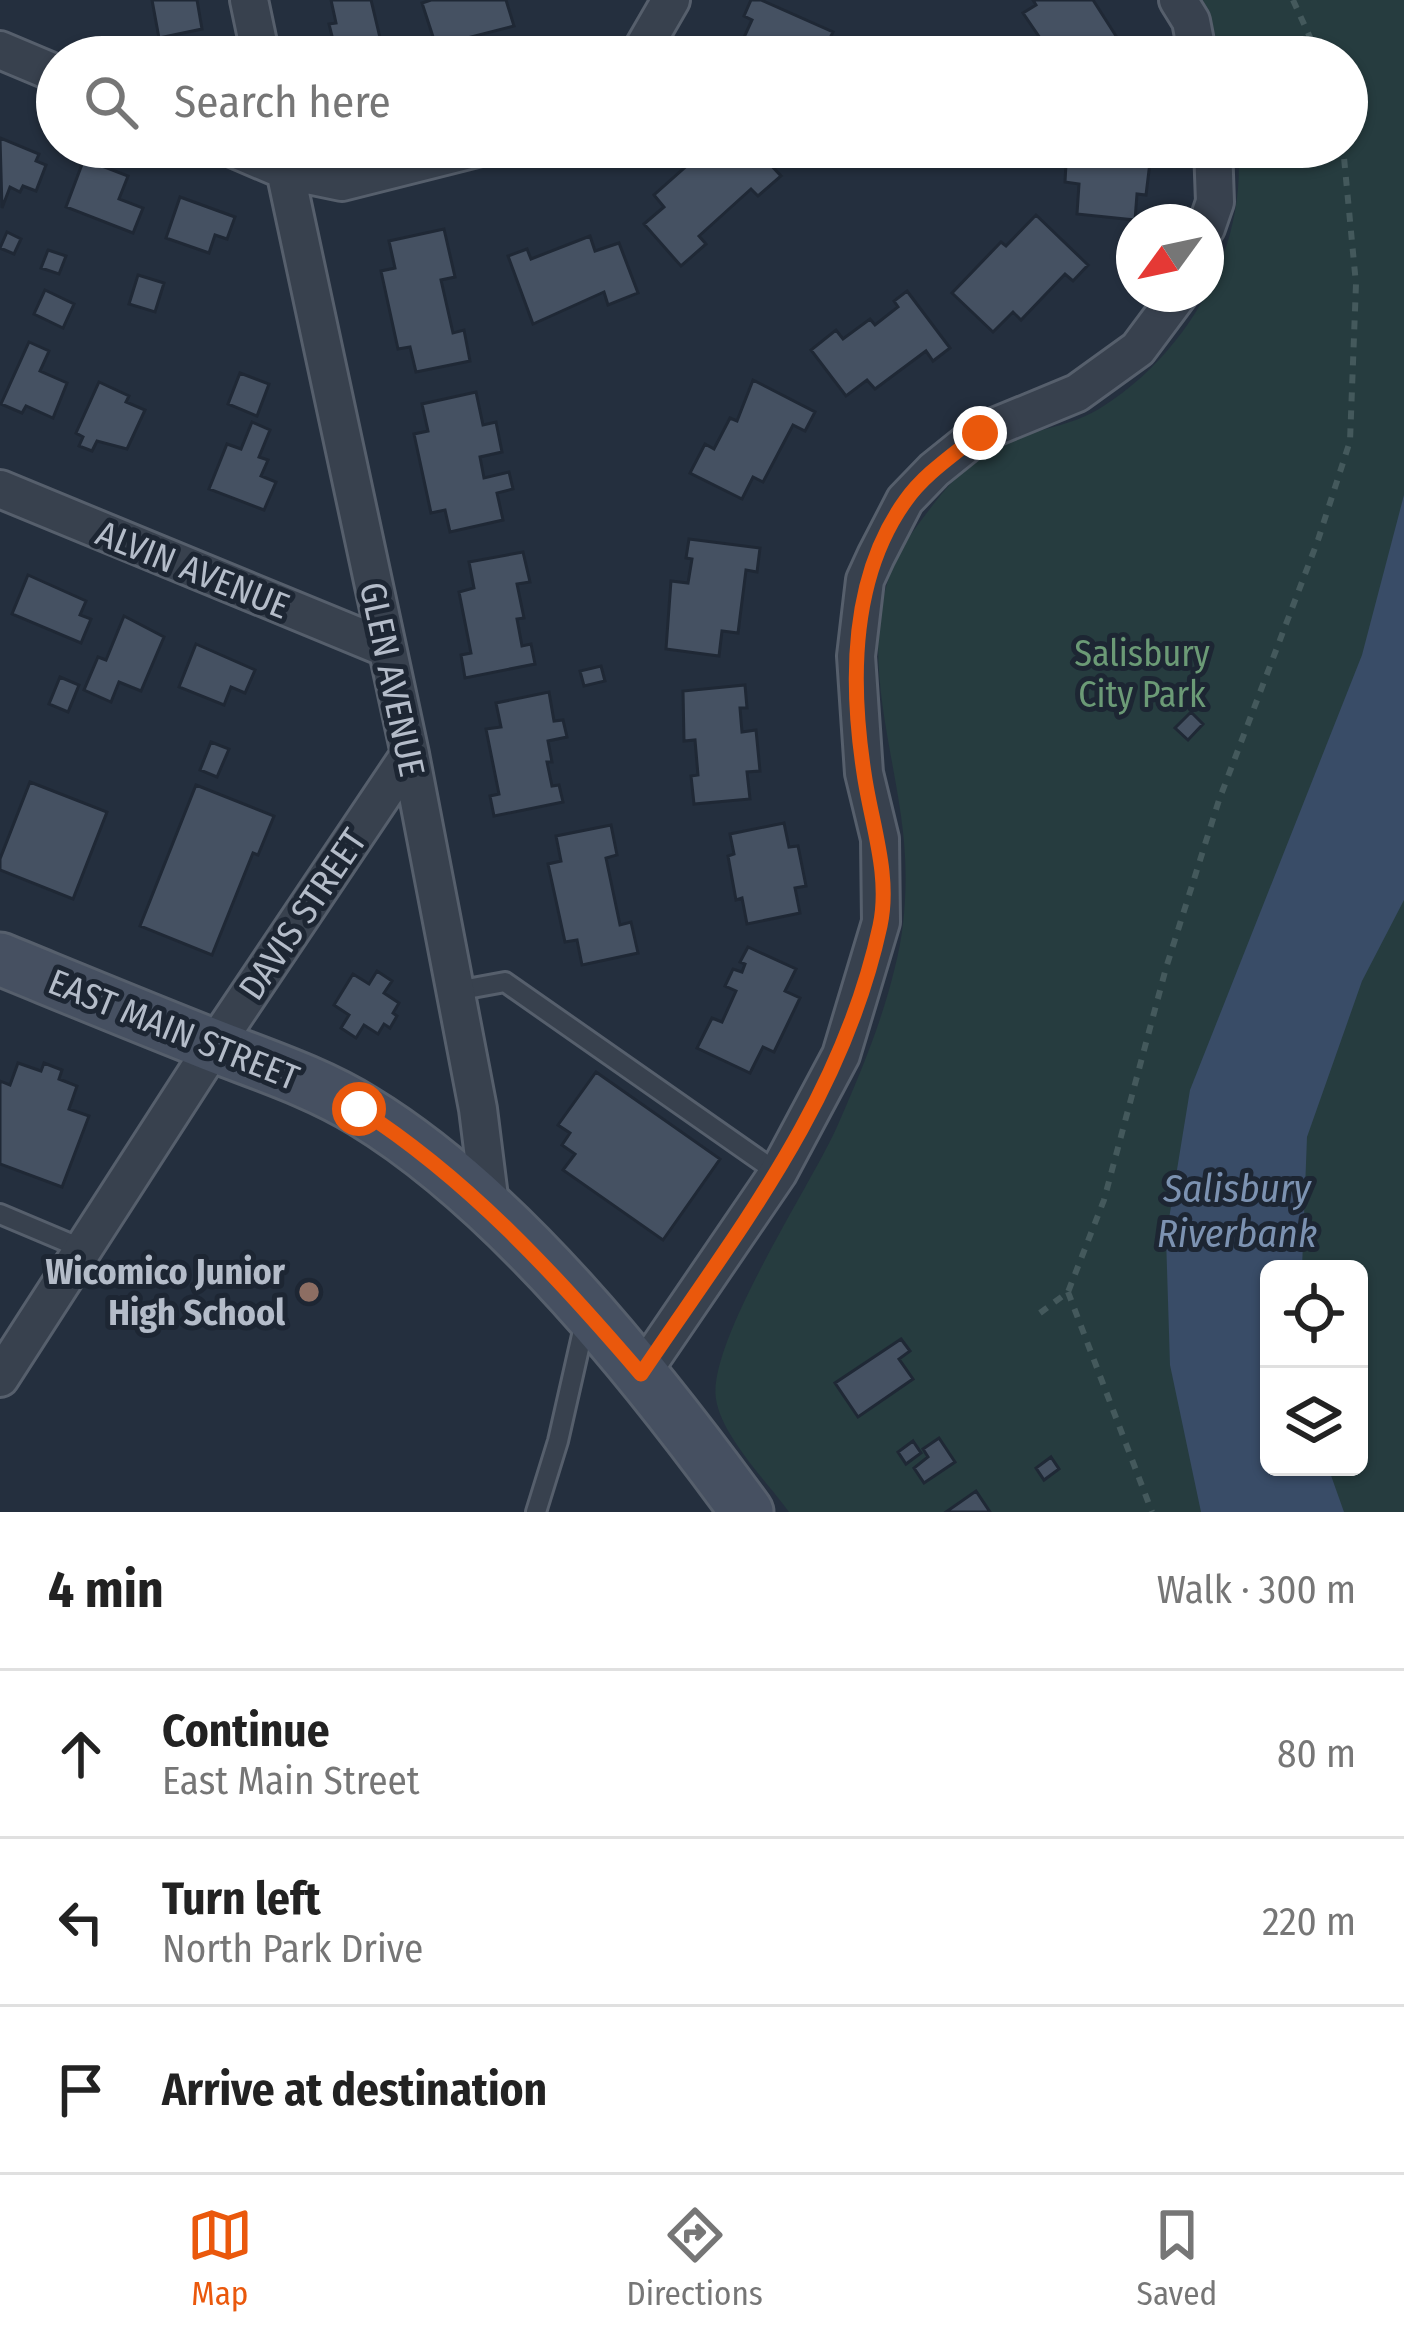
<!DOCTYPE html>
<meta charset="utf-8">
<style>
:root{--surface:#fff;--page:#f6f6f6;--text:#222;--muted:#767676;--line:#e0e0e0;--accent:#ea580c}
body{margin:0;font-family:"Fira Sans Condensed",sans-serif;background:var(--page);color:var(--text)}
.controls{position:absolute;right:36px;bottom:36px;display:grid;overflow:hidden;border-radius:18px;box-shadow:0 3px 9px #0004}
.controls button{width:108px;height:108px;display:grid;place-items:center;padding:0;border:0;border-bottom:3px solid var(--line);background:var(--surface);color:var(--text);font:60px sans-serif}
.compass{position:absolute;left:1116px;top:204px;width:108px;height:108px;border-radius:50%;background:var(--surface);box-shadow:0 3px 9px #0004;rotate:237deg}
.stop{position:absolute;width:36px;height:36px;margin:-27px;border:9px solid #ea580c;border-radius:50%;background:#fff}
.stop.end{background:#ea580c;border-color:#fff;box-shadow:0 3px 12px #0008}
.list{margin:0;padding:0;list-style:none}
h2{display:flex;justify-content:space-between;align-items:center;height:156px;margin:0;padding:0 48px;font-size:51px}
h2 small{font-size:39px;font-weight:400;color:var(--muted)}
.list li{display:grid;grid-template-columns:78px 1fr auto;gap:36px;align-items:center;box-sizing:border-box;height:168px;padding:0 48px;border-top:3px solid var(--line)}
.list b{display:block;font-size:45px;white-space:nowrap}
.list p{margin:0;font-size:39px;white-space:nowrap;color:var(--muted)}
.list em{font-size:39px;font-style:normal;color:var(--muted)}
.icon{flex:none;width:66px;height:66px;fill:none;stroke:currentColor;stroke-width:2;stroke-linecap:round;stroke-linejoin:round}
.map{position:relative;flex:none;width:1404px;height:1512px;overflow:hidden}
.search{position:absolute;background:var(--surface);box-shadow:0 3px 9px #0004;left:36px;right:36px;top:36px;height:132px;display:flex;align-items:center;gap:30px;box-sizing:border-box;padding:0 42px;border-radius:66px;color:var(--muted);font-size:45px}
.sheet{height:660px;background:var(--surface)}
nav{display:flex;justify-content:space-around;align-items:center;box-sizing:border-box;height:168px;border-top:3px solid var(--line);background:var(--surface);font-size:33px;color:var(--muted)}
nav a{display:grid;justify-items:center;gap:6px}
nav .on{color:var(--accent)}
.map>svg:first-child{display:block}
.green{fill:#263c3f;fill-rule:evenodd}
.water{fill:#394c67}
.building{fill:#455162;stroke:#1f2835;stroke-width:3}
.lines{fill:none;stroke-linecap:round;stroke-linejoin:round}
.lane-casing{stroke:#565f6c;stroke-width:24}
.street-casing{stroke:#565f6c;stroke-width:42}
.secondary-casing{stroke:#565f6c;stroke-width:57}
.path{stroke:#44595c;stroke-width:6;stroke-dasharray:9 9;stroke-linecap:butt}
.lane{stroke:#38414e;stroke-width:18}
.street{stroke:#38414e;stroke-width:36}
.secondary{stroke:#465061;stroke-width:51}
.route{stroke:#ea580c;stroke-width:15}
.education-dot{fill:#8d6e63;stroke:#1d2633;stroke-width:4.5}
.labels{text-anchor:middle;stroke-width:10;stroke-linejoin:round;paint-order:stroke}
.street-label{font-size:36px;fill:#b4bcc9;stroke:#1d2633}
.park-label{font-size:36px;fill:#6b9a76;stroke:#1d2633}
.poi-label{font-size:36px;font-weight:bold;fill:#b4bcc9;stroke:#1d2633;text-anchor:end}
.water-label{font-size:39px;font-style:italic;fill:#7c92b1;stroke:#1d2633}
</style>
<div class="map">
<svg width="1404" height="1512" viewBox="0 0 1404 1512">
<rect width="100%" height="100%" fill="#242f3e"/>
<!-- green -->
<path class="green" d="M1203,0H1404V1512H789C767,1482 721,1435 716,1399C707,1343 809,1188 836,1129C859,1077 882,1022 895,967C906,925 908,876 903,832C892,731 846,617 917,526C943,491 974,450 1017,437C1046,428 1076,424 1102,407C1188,353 1247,249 1238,147H1347V57H1223ZM1269,1269H1359V1467H1269Z"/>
<!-- water -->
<path class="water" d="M1404,495V900L1362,981L1307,1137L1302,1269H1269V1467H1328L1344,1512H1201L1170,1365L1166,1237L1190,1090L1362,655Z"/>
<!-- building -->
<path class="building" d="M152,0H197L202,29L159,38Z
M331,0H371L381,42L336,52L329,24L336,23Z
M431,0H506L514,26L436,46L422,3Z
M751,0H761L833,32L821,57H735L752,20L744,16Z
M1033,0H1093L1116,36L1105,43L1114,57H1053L1023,13L1036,5Z
M0,138L39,154L36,161L46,165L36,191L23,186L20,192L10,187L2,208Z
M708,147H719L723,152L729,147H754L781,176L758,196L751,189L699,236L706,244L681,266L644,224L664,207L654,195Z
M1080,147H1137L1136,152L1151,154L1146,195L1137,194L1135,220L1077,214L1079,184L1065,182L1066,164L1078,166Z
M84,159L128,176L119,199L143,208L133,233L66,207Z
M180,197L235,217L227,239L215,235L209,253L166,238Z
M1036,215L1088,265L1073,281L1065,274L1021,320L1013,312L993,332L952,293L1001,242L1006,246Z
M444,229L455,277L441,280L453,333L464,330L470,361L416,372L410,347L398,349L381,271L395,268L389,241Z
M7,232L21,239L14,254L0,248Z
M590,236L595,251L619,243L638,293L608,305L604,292L533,324L508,256L527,249L531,259Z
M48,250L66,256L59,274L41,268Z
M138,275L164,283L155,312L129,304Z
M45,290L74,304L63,328L34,314Z
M907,291L950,348L933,361L926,351L875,389L867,380L846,396L811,350L836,330L843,339L870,319L875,325L898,307L894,301Z
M29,342L49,351L40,371L67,383L53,418L26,406L22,413L1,404Z
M240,373L269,384L257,416L228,404Z
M753,380L815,412L805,431L793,425L763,482L753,477L742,499L690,473L705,444L714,449L730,418L737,421Z
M99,382L129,396L126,402L145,410L127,449L97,441L92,451L79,446L83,437L76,433Z
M476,392L483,425L496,422L502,452L480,457L484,478L509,472L513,489L497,493L503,520L450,532L445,510L431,513L414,434L428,431L422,404Z
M252,422L270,430L259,457L268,460L261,476L276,482L264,510L209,489L227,444L241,449Z
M689,539L760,548L757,572L746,570L738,633L722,631L719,656L666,649L671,581L688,583L692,559L686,558Z
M523,552L530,582L517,584L524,618L517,619L522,646L531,644L535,664L465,678L461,655L471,653L459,592L474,588L469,562Z
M28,575L86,601L80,615L91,619L81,643L12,614Z
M124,616L164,637L141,691L119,682L111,702L84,690L98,657L106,660Z
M196,644L255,670L245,693L231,687L224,705L179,687Z
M601,666L605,681L584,686L580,671Z
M60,677L79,685L68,712L49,704Z
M745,685L747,708H740L742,732L756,730L760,771L747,772L750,799L694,804L691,776L698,775L695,740L684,741L683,691Z
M549,692L554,721L563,720L567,737L548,741L552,762H547L552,786L559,785L563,802L494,816L490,796L499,794L486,729L501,727L496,703Z
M1191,712L1203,724L1188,740L1175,728Z
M211,742L229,749L217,777L200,770Z
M30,782L107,812L73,899L0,870V859Z
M196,785L274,816L258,855L253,853L212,955L140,926Z
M784,823L789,847L798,846L806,886L795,888L800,913L747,924L742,898L736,900L728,856L734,854L730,834Z
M611,825L617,855L606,858L620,925L631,922L638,953L582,965L577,940L565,942L548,864L561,861L556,836Z
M748,947L796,969L785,991L800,998L774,1052L763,1047L750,1073L697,1048L712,1018L722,1022L736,991L725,986L733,969L742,972L745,964L740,962Z
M377,971L392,981L384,993L399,1003L393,1013L397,1016L390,1028L384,1024L378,1034L364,1025L356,1038L341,1028L349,1015L334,1005L353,974L369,984Z
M18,1063L41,1071L44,1063L62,1070L59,1079L77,1086L69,1109L89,1116L62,1187L0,1164V1081L10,1085Z
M596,1072L720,1159L663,1240L563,1170L575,1154L562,1145L570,1133L558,1125Z
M901,1339L910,1351L899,1359L913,1379L858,1417L835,1383Z
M939,1438L955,1462L924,1483L914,1468L928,1457L923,1449Z
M913,1441L921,1453L906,1464L898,1452Z
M1051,1457L1059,1469L1044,1480L1036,1468Z
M976,1491L990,1512H946Z"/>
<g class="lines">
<defs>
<path id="lane" d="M456,991L505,982L778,1173
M0,1214L83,1249
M536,1512L558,1441L585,1322"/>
<path id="street" d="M249,0L261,57
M1178,0L1191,21L1198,57
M0,50L57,74
M638,57L671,0
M230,147L284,170L342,182L481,147
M280,147L410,754L478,1109L491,1213
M1206,228L1215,202L1213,147
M0,489L386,648
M641,1374L778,1173L841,1055L881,922L880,839L864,773L856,656L865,580L876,556L905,500L934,470L980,433L1077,393L1138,349L1179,294
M0,1378L214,1046L410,754"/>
<path id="secondary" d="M0,959C71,988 141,1017 212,1045C263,1065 316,1082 363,1111C508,1199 647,1375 747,1512"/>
</defs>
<!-- lane casing -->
<use href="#lane" class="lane-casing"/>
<!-- street casing -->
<use href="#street" class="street-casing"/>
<!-- secondary casing -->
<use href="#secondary" class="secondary-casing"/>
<!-- path -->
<path class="path" d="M1293,0L1319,57
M1068,1292L1152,1512
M1040,1313L1068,1292L1104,1200L1166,968L1219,800L1318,540L1350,441L1356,284L1343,147"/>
<!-- lane -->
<use href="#lane" class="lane"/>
<!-- street -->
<use href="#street" class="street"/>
<!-- secondary -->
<use href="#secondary" class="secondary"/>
</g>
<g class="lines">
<!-- route -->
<path class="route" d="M359,1109C468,1179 557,1276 641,1374C738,1230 842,1101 880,926C891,875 871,823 864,773C850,682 850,577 906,500C925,473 955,454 980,433"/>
</g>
<!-- markers -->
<circle class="education-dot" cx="309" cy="1292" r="12"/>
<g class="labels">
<!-- street labels -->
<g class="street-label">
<text transform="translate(193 569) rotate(22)" y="13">ALVIN AVENUE</text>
<text transform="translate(393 679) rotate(78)" y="13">GLEN AVENUE</text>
<text transform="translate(302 914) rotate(-56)" y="13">DAVIS STREET</text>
<text transform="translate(174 1029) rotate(22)" y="13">EAST MAIN STREET</text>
</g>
<!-- park labels -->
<g class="park-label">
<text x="1142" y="666">Salisbury<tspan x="1142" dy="41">City Park</tspan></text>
</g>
<!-- poi labels -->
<g class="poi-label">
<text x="285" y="1284">Wicomico Junior<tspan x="285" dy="41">High School</tspan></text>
</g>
<!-- water labels -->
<g class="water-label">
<text x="1237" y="1202">Salisbury<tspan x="1237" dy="45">Riverbank</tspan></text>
</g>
</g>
</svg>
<div class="controls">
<button><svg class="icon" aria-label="locate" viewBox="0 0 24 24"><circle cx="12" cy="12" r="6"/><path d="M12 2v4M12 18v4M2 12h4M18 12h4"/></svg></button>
<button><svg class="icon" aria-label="layers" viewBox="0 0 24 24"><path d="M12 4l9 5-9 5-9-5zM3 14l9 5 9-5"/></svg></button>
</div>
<svg class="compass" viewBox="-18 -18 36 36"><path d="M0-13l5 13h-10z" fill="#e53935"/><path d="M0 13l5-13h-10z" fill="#767676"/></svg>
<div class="stop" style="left:359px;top:1109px"></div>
<div class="stop end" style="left:980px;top:433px"></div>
<div class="search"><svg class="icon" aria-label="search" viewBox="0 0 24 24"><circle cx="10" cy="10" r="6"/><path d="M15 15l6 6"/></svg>Search here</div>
</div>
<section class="sheet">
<h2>4 min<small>Walk · 300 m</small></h2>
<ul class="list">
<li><svg class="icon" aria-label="ahead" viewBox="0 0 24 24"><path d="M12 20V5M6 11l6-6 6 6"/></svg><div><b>Continue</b><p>East Main Street</p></div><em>80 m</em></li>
<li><svg class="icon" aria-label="left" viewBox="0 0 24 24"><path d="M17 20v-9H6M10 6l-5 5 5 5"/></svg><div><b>Turn left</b><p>North Park Drive</p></div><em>220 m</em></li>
<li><svg class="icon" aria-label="arrive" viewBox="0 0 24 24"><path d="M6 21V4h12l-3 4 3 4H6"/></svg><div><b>Arrive at destination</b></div></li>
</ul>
</section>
<nav>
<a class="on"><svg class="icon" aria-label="map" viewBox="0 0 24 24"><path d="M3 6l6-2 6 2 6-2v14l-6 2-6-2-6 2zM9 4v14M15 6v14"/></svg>Map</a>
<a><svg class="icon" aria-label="directions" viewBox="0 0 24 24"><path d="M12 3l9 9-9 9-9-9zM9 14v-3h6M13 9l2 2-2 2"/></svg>Directions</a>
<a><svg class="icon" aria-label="saved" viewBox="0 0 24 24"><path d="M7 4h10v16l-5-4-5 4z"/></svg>Saved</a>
</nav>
